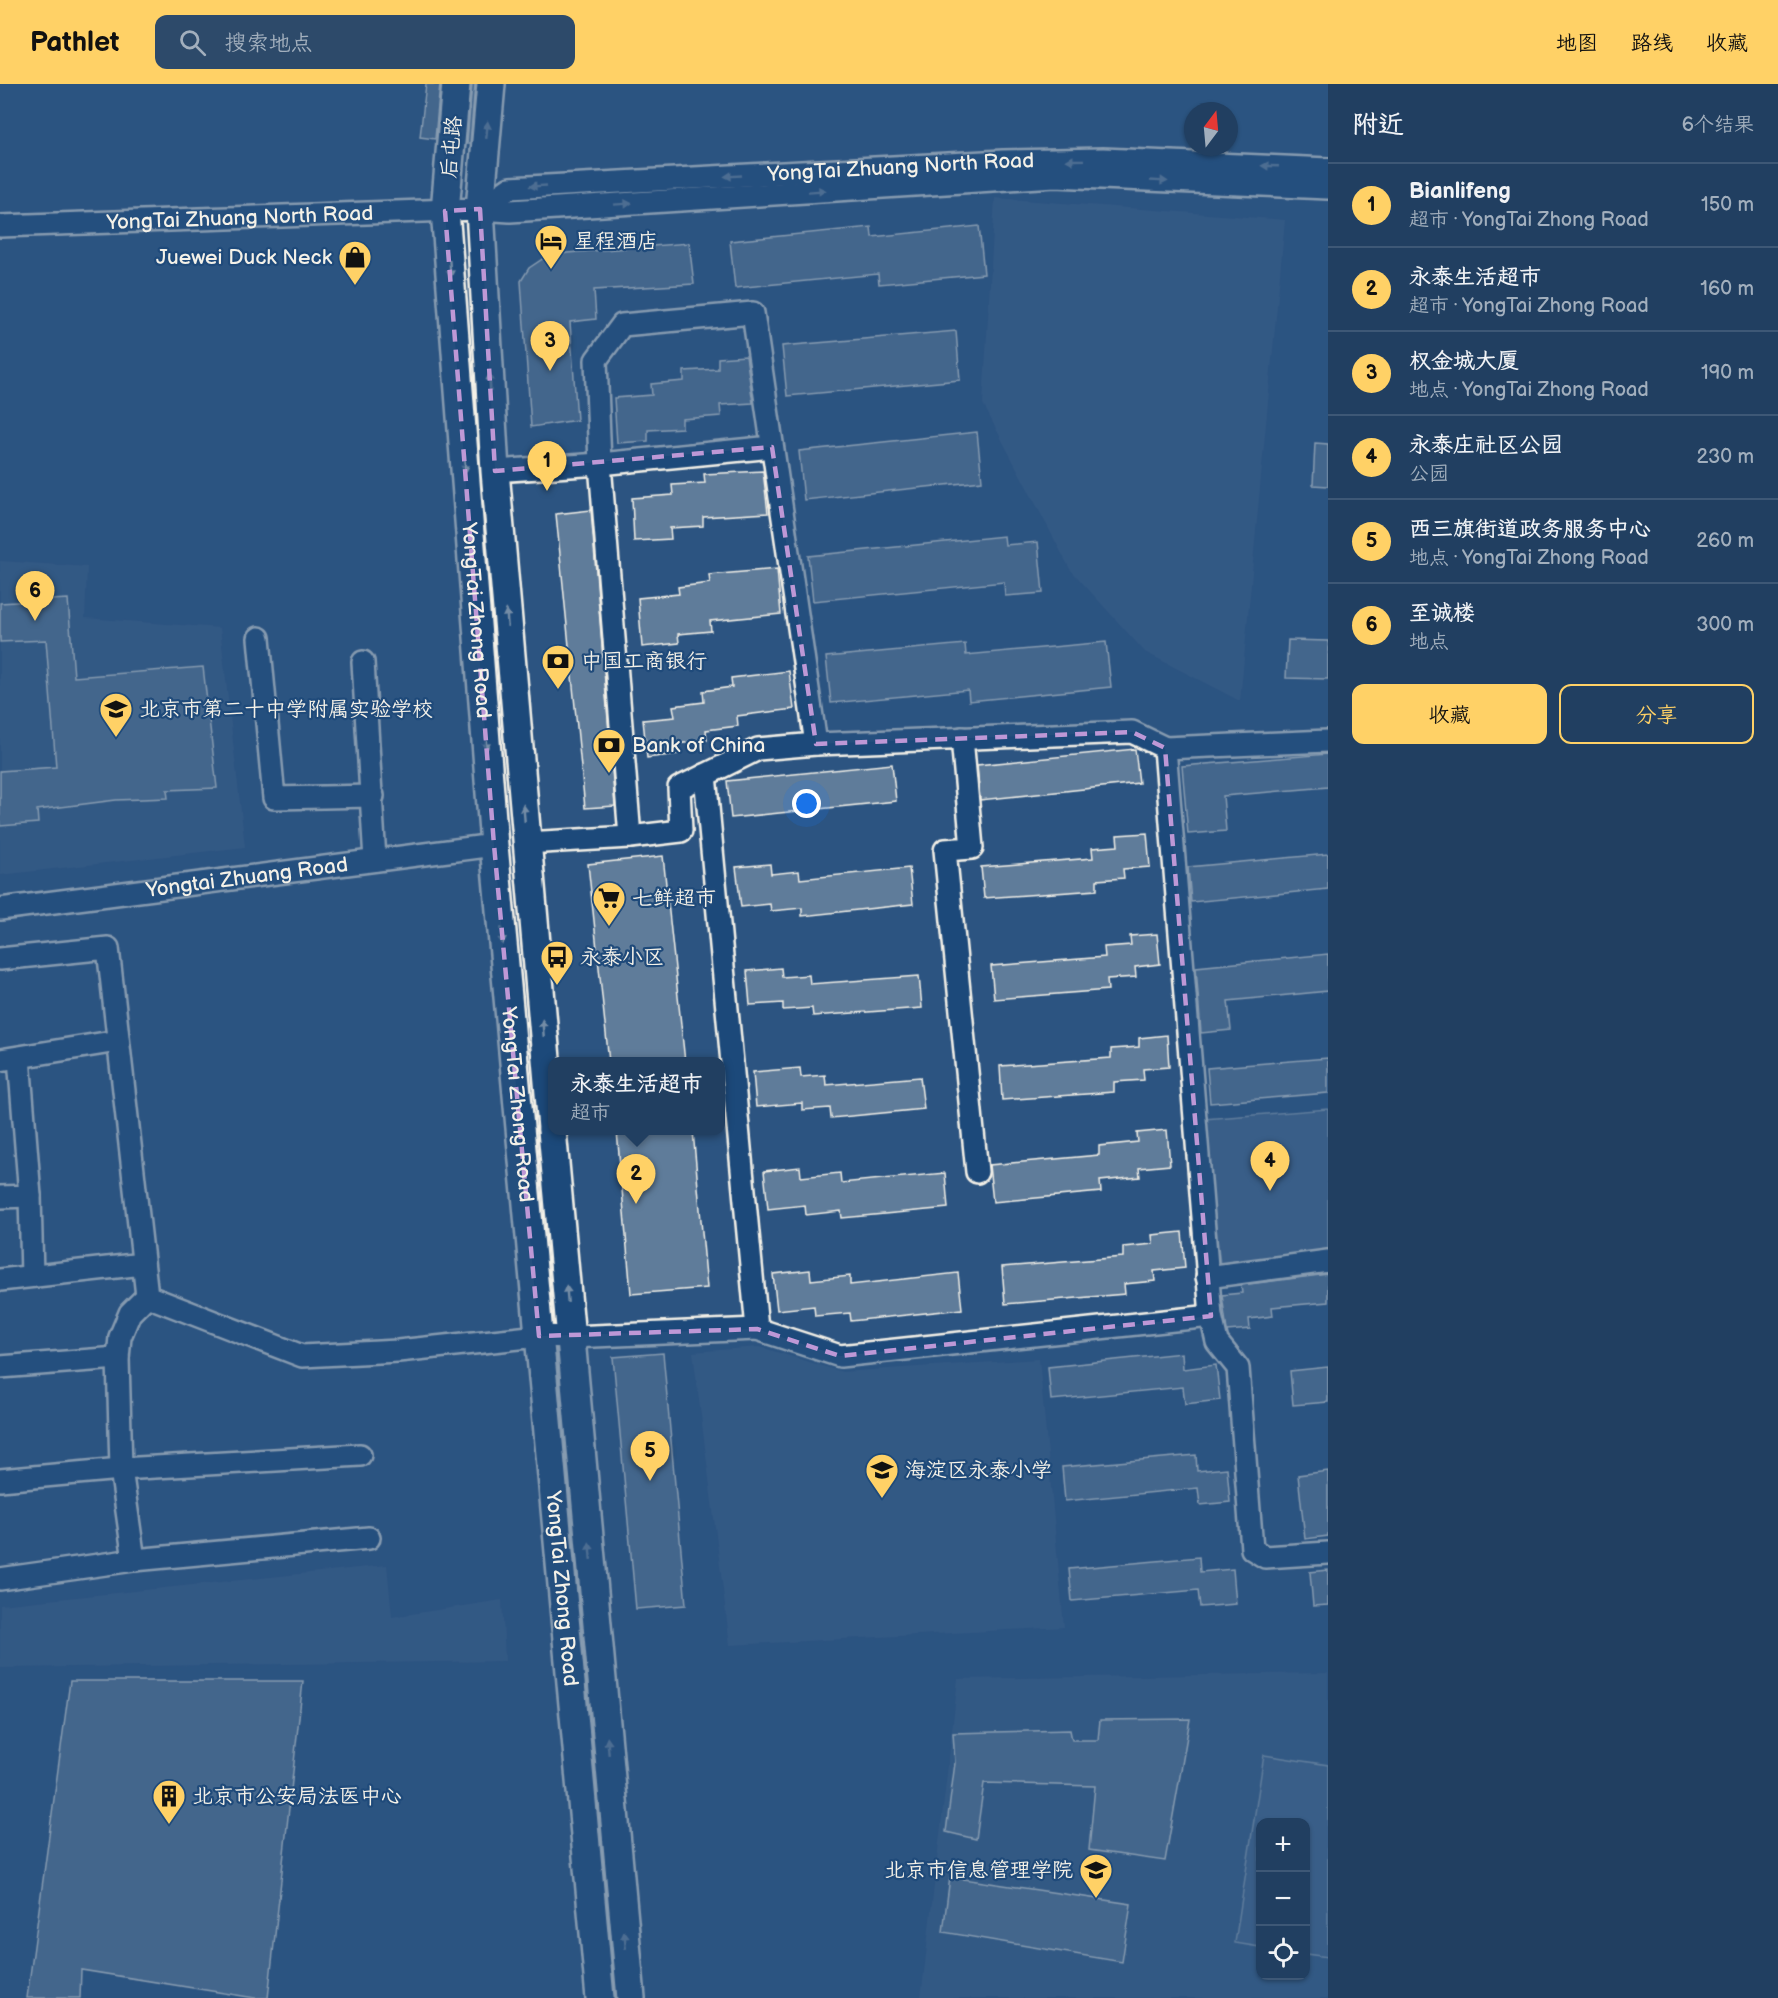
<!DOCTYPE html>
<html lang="zh">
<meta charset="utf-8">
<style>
:root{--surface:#213f61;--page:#2d4a6a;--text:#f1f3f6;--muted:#a2afbd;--line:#3e5876;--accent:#ffd166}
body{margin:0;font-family:"Balsamiq Sans","LXGW WenKai TC",sans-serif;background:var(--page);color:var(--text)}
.controls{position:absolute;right:18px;bottom:18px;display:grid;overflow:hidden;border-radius:12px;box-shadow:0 2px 4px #0004}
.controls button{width:54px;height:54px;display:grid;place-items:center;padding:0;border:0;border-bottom:2px solid var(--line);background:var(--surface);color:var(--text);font:30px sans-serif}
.compass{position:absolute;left:1184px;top:18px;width:54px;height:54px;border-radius:50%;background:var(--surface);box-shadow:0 2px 4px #0004;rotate:16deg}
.you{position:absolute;left:807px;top:720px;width:21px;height:21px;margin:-15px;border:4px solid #fff;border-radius:50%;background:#1a73e8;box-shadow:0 0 0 9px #1a73e833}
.badge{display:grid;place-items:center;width:39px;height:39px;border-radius:50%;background:var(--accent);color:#111;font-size:20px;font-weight:700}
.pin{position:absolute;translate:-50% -50px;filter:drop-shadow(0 2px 3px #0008)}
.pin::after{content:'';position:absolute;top:32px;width:21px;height:18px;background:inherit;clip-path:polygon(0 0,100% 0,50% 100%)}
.popup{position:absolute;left:548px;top:973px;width:177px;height:78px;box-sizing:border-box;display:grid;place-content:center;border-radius:12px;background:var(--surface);filter:drop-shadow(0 2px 4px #0005);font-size:20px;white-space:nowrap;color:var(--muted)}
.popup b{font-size:22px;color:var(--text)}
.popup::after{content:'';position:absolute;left:50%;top:100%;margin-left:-12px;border:12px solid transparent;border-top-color:var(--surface)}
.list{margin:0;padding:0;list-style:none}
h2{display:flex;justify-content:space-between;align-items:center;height:78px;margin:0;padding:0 24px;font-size:26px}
h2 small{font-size:20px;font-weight:400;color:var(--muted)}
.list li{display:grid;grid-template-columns:39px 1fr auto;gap:18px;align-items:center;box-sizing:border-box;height:84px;padding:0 24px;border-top:2px solid var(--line)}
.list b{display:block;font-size:22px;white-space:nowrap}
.list p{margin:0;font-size:20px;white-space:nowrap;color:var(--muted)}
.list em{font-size:20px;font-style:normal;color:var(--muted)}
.actions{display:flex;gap:12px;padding:18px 24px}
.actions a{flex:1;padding:14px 0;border:2px solid var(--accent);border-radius:12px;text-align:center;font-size:21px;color:var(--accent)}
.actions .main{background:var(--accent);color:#111}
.icon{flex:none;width:33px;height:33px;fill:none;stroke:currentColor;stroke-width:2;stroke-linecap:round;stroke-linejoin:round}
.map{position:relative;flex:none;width:1328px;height:1914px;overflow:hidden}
header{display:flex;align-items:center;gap:36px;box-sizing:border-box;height:84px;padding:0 30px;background:var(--accent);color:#111}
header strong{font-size:28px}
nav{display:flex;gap:33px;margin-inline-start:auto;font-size:21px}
.search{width:420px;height:54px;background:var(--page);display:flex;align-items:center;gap:15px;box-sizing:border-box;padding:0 21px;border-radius:12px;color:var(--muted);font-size:22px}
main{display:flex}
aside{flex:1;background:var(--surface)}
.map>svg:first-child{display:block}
.built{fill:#3b6088;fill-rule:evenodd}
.green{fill:#496b90;stroke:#9eaebc;stroke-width:1.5}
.building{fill:#5e7b9a;stroke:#f4f1e8;stroke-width:1.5}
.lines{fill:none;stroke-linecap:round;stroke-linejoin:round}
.minor-casing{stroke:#f4f1e8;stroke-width:26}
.major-casing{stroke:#f4f1e8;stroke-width:32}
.minor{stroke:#1f4a7a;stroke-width:21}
.major{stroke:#1f4a7a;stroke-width:27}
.oneway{fill:#748da6}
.marked{fill:none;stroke:#be98d6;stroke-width:4.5;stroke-dasharray:12 8;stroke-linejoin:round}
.labels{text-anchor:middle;stroke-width:4.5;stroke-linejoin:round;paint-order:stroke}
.street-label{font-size:21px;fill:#f4f1e8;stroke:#1f4a7a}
.poi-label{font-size:21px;fill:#f4f1e8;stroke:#1f4a7a;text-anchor:start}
</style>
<header>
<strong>Pathlet</strong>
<div class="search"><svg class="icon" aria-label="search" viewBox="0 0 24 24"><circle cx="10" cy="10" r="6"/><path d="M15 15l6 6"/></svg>搜索地点</div>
<nav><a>地图</a><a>路线</a><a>收藏</a></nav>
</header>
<main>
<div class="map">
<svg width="1328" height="1914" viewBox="0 0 1328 1914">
<rect width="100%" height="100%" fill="#2c5481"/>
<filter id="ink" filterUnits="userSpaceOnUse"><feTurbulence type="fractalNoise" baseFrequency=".0167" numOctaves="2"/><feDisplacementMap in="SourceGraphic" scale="12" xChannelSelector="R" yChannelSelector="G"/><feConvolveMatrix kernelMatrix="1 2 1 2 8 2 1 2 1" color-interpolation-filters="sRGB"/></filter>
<g filter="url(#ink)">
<!-- built -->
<path class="built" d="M995,114L1285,136L1240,617L1145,568L1070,485L983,320Z
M0,477L87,483L85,534L220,544L245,763L0,791Z
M760,1263L842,1288L1039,1275L1064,1543L730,1561L693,1268Z
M387,1481L392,1533L502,1516L505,1577L0,1584V1521Z
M1328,1589V1914H921L958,1595ZM1260,1738H1306V1892H1260Z"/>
<!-- green -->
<path class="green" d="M1328,1025V1180L1221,1189L1204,1035Z
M1264,1671L1328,1681V1873L1306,1870V1738H1260V1863L1235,1859Z"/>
<!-- building -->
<path class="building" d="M426,0H440L435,55L420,53Z
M472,0H475L470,59H467Z
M979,142L984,190L879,200L878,190L735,204L730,157L871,143L872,153Z
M689,159L694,200L594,206L596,235L570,238L577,336L531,343L521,197L529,184L544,174L567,169Z
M956,247L960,296L787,312L782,262Z
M746,272L753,319L720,321L721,332L682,335V344L648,346V357L617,359L614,314L652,311L651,300L684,297V287L718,285V274Z
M977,348L982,397L804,416L799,367Z
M1315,359L1328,360V402L1313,401Z
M763,387L768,429L703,433V442L670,444L671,455L634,457L632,414L673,411L672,401L705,399L704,390Z
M591,426L615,722L585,724L556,430Z
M1004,452L1005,461L1038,458L1043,509L1005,512L1004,498L813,517L808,472Z
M777,485L781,530L710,537L711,547L678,550L679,559L642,563L638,514L679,510L678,503L710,499L709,491Z
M68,515L74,593L203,583L217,704L167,706L168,714L116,716L37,726L38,739L0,742V687L56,683L46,556L0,558V519Z
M1288,556L1328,557V595L1286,594Z
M1106,558L1111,603L969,617L968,606L831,619L826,573L965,560L966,571Z
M789,587L794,625L737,632L738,642L706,646L707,656L677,660L678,670L647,674L643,636L675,633L673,622L704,618L703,607L732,603L731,594Z
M1135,665L1139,699L980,716L977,681Z
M1328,670V703L1223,712L1226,747L1188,750L1182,682Z
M892,680L896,717L731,734L727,697Z
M1147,749L1150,783L1123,785L1124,794L1097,796V806L984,814L981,783L1093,774L1092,764L1118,762L1117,751Z
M1328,770V805L1191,818L1188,783Z
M663,772L685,978H609L588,780Z
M770,780L771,790L799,787L800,795L909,784L913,820L802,832V824L771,827L770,820L741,823L736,783Z
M1157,850L1160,880L1135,883L1136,893L1107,895L1108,906L994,915L991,882L1105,873L1104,863L1131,861L1130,852Z
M1328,870V907L1228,917L1231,946L1201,949L1196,883Z
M781,884L782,893L809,891L810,900L919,892L922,924L813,932L812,924L783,926V919L750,921L747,887Z
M1167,951L1169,983L1143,985L1144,996L1114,998V1008L1002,1016L1000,982L1111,974V965L1139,963V954Z
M1328,974V1009L1210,1019L1207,984Z
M800,984L801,993L825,991L826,1001L920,993L924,1025L831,1034L830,1024L802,1026V1019L756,1023L753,988Z
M1167,1046L1170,1081L1139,1084L1140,1093L1100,1097L1101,1108L993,1118L989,1081L1099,1071V1062L1138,1058L1137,1049Z
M617,1047H693L707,1204L631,1210Z
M800,1083L801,1093L840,1089L841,1099L945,1089L948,1124L842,1134L841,1127L806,1131L805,1121L768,1125L764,1087Z
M1182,1148L1185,1184L1154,1187L1155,1197L1124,1200L1125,1210L1005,1220L1002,1183L1123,1173V1163L1153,1160L1152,1151Z
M810,1186L811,1196L850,1192V1201L958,1189L962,1225L851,1237L850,1229L815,1232L814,1222L777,1226L773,1190Z
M1328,1190V1218L1272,1223L1273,1232L1249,1235L1250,1245L1227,1247L1222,1211L1242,1209L1241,1201Z
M663,1269L686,1521L636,1525L613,1273Z
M1182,1269L1183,1285L1216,1281L1220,1316L1185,1320L1183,1303L1051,1316L1048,1283Z
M1328,1283V1318L1293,1321L1290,1287Z
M1196,1371L1197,1387L1227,1384L1230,1418L1200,1421L1198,1404L1065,1417L1062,1383Z
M1328,1387V1452L1305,1455L1298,1391Z
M1199,1473L1200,1488L1233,1485L1236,1520L1200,1523L1198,1506L1072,1517L1069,1485Z
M1328,1486V1521L1313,1522L1310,1488Z
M70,1597H303L268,1914H255L81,1886L80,1914H27Z
M1190,1635L1165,1777L1089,1766L1095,1702L984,1699L976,1755L946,1748L955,1679L953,1649L1070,1646L1072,1656H1098L1100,1636Z
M950,1793L1131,1820L1122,1878L943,1848Z"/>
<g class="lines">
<defs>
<g id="minor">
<path id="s1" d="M480,125L510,104L1003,77L1103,75L1328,85"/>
<path id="s2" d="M0,142L480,125L510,127L1055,92L1328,104"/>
<path d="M495,387L600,380L772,363"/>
<path d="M259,554L274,714L373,712"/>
<path d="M363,578L375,776"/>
<path d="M962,654L972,764L945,766L977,1088"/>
<path d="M1165,664L1328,657"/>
<path d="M705,691L757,1245"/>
<path d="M630,753L600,380L596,276L622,241L753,229L816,660"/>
<path d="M526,759L630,753L681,747L679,704L758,665L816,660L1132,648L1165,664L1211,1232L1217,1258L1238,1284L1252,1465L1265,1473L1328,1469"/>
<path id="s3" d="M0,825L494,761"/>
<path d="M0,875L108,864L147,1212L302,1272L398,1267L539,1252L571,1253L757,1245L840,1272L1211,1232"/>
<path d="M0,976L118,957"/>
<path d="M30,1112L32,1192"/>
<path d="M0,1113L30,1112L19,974"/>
<path d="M1207,1193L1328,1177"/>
<path d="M0,1196L143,1180"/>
<path d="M0,1283L118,1274"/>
<path d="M0,1396L121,1385L360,1371"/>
<path d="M134,1476L121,1385L118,1274L120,1253L130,1229L147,1212"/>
<path d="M0,1495L134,1476L369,1454"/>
</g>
<g id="major">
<path id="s4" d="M456,0L445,127L447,151L494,761L600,1914"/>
<path d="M491,0L480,125L495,387L552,1044"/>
<path d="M552,1046L631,1914"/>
</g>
</defs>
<!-- minor casing -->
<use href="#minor" class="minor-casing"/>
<!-- major casing -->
<use href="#major" class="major-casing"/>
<!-- minor -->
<use href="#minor" class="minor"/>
<!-- major -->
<use href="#major" class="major"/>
</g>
<!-- one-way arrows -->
<defs><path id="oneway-solid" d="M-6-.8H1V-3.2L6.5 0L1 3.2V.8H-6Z" transform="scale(1.5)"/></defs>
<g class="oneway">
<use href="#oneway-solid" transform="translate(487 46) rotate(-85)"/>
<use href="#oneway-solid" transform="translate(1075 76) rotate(179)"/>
<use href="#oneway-solid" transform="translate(1270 82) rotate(-178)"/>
<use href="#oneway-solid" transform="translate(733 92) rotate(177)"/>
<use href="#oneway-solid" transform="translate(1159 97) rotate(3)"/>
<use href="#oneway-solid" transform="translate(538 102) rotate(177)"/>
<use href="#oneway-solid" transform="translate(817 107) rotate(-4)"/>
<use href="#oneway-solid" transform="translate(623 120) rotate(-4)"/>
<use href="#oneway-solid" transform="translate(450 185) rotate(86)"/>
<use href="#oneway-solid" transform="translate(490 298) rotate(-93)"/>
<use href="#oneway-solid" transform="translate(465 380) rotate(86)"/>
<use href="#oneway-solid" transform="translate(507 534) rotate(-95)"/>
<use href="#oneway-solid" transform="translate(486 658) rotate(86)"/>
<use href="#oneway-solid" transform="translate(524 729) rotate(-95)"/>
<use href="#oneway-solid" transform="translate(502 852) rotate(85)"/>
<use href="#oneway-solid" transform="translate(543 944) rotate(-95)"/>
<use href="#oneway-solid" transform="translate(567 1210) rotate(-95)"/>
<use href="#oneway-solid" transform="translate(590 1467) rotate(-95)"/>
<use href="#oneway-solid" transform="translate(608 1662) rotate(-95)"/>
<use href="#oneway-solid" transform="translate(625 1856) rotate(-95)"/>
</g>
</g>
<!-- marked area -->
<path d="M0 0H1328V1914H0ZM480,125L495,387L772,363L816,660L1132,648L1165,664L1211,1232L840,1272L757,1245L539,1252L494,761L445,127Z" fill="#2c5481" fill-opacity=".55" fill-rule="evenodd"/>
<path class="marked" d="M480,125L495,387L772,363L816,660L1132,648L1165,664L1211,1232L840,1272L757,1245L539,1252L494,761L445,127Z"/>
<!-- icons -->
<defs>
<symbol id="hotel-pin" viewBox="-11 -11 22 30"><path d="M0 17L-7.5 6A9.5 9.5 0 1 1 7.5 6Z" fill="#ffd166" stroke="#1f4a7a"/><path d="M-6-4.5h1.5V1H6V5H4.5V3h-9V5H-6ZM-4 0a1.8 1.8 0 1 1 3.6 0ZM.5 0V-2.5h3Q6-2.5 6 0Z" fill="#111"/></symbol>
<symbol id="shop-pin" viewBox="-11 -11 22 30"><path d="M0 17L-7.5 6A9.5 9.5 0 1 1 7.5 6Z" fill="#ffd166" stroke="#1f4a7a"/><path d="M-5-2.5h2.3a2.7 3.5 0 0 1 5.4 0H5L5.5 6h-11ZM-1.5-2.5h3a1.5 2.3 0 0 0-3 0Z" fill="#111"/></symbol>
<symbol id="bank-pin" viewBox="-11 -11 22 30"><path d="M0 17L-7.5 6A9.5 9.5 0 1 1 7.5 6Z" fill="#ffd166" stroke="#1f4a7a"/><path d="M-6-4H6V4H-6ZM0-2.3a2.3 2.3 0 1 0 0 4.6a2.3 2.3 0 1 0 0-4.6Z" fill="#111"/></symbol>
<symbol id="school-pin" viewBox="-11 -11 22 30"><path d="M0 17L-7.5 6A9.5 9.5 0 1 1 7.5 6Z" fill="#ffd166" stroke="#1f4a7a"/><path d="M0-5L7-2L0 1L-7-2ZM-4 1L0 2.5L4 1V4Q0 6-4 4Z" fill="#111"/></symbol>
<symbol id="supermarket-pin" viewBox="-11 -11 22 30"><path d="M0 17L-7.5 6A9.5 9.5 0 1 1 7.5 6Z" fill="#ffd166" stroke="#1f4a7a"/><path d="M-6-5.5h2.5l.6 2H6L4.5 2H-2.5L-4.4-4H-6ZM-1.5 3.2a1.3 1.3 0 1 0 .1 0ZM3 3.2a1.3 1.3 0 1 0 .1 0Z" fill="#111"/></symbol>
<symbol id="bus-pin" viewBox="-11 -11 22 30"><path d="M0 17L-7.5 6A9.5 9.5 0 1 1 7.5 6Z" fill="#ffd166" stroke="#1f4a7a"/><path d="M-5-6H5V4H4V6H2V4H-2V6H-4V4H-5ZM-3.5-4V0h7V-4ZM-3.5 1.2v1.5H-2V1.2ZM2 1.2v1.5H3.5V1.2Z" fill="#111"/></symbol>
<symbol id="building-pin" viewBox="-11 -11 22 30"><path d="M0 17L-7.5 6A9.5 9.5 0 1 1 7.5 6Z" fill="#ffd166" stroke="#1f4a7a"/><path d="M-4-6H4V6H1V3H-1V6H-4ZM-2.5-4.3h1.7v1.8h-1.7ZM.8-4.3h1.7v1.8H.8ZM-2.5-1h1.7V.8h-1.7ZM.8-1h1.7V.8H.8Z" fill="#111"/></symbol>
</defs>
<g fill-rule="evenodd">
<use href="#hotel-pin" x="532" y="138" width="38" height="52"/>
<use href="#shop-pin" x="336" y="154" width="38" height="52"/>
<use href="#bank-pin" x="539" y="558" width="38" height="52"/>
<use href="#school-pin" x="97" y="606" width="38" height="52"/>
<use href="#bank-pin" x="590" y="642" width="38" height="52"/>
<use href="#supermarket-pin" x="590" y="795" width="38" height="52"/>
<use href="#bus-pin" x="538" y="854" width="38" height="52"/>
<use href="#school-pin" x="863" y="1367" width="38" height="52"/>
<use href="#building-pin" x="150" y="1693" width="38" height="52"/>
<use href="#school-pin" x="1077" y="1767" width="38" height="52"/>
</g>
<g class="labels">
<!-- street labels -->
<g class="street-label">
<text transform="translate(451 63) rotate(-85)" y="7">后屯路</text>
<text dy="7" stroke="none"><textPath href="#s1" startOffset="428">YongTai Zhuang North Road</textPath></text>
<text dy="7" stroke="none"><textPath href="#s2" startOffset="240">YongTai Zhuang North Road</textPath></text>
<text dy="7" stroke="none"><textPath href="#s4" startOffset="538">YongTai Zhong Road</textPath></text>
<text dy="7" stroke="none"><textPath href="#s3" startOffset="249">Yongtai Zhuang Road</textPath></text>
<text dy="7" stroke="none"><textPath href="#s4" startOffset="1024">YongTai Zhong Road</textPath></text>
<text dy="7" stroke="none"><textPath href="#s4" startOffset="1510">YongTai Zhong Road</textPath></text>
</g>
<!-- poi labels -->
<g class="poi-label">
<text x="574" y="164">星程酒店</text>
<text x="332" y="180" text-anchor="end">Juewei Duck Neck</text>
<text x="581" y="584">中国工商银行</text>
<text x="139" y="632">北京市第二十中学附属实验学校</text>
<text x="632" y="668">Bank of China</text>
<text x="632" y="821">七鲜超市</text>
<text x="580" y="880">永泰小区</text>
<text x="905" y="1393">海淀区永泰小学</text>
<text x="192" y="1719">北京市公安局法医中心</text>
<text x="1073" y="1793" text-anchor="end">北京市信息管理学院</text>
</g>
</g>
</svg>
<div class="controls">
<button>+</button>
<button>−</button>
<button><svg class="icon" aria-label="locate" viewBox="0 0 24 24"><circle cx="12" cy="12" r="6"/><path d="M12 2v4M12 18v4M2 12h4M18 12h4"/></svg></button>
</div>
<svg class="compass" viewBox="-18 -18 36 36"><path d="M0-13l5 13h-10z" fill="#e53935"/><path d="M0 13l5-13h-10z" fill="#a2afbd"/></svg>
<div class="you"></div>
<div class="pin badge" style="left:547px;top:407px">1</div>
<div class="pin badge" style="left:636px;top:1120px">2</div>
<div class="popup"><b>永泰生活超市</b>超市</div>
<div class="pin badge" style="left:550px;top:287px">3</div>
<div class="pin badge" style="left:1270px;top:1107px">4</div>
<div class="pin badge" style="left:650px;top:1397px">5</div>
<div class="pin badge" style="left:35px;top:537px">6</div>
</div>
<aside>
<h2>附近<small>6个结果</small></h2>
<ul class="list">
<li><span class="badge">1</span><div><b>Bianlifeng</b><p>超市 · YongTai Zhong Road</p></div><em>150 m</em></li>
<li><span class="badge">2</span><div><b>永泰生活超市</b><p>超市 · YongTai Zhong Road</p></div><em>160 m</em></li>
<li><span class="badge">3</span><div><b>权金城大厦</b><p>地点 · YongTai Zhong Road</p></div><em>190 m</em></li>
<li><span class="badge">4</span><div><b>永泰庄社区公园</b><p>公园</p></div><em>230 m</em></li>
<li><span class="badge">5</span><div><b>西三旗街道政务服务中心</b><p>地点 · YongTai Zhong Road</p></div><em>260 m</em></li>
<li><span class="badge">6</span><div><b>至诚楼</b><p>地点</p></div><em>300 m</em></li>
</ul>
<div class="actions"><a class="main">收藏</a><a>分享</a></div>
</aside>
</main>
